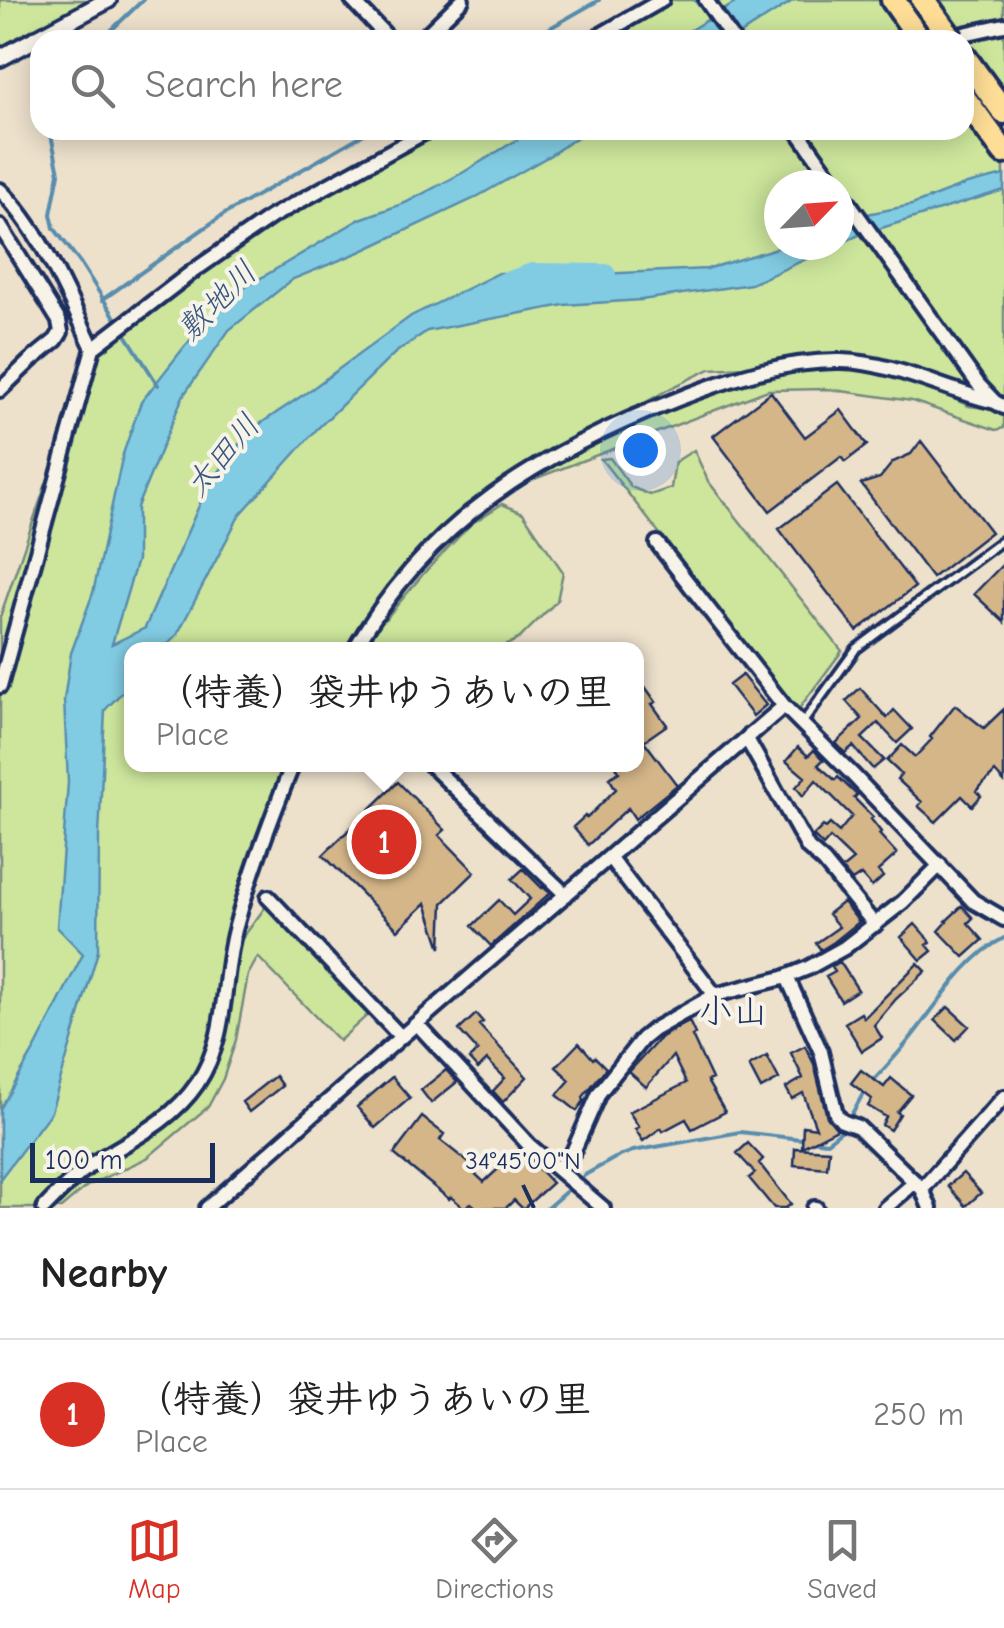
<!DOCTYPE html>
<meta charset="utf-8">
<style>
:root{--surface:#fff;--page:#f6f6f6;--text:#222;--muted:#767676;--line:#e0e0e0;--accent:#d93025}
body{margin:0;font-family:"Comic Neue","Klee One",sans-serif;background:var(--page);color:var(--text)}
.compass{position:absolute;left:764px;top:170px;width:90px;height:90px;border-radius:50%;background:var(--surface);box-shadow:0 5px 25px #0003;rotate:65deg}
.scale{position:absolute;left:30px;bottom:25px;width:185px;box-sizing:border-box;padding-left:10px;border:5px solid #1b2f5e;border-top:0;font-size:28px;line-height:35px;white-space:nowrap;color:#1b2f5e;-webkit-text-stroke:8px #f7f3e8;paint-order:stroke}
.you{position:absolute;left:640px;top:450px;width:35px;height:35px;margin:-25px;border:8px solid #fff;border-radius:50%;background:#1a73e8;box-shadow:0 0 0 15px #1a73e833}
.badge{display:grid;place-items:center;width:65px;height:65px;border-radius:50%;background:var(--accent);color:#fff;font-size:32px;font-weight:700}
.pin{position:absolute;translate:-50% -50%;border:5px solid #fff;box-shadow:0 2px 10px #0006}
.popup{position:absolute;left:124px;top:642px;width:520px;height:130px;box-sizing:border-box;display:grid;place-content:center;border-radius:20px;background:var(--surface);filter:drop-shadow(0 2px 8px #0005);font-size:32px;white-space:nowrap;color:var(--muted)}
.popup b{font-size:38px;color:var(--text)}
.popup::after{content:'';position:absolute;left:50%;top:100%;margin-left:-20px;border:20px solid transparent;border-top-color:var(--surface)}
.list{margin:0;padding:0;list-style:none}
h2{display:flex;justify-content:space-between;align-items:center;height:130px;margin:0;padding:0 40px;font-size:42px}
h2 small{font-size:32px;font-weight:400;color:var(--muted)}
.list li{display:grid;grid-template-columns:65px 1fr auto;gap:30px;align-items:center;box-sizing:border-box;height:150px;padding:0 40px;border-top:2px solid var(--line)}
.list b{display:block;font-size:38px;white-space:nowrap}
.list p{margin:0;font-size:32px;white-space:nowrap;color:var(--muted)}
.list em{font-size:32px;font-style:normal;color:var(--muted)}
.icon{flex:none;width:55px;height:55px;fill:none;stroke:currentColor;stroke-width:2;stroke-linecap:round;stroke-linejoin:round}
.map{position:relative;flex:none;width:1004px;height:1208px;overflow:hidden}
.search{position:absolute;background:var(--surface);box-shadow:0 5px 25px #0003;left:30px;right:30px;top:30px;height:110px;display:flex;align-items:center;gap:25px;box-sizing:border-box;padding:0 35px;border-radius:30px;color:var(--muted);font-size:38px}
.sheet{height:280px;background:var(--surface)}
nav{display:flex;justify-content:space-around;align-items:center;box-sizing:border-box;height:140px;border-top:2px solid var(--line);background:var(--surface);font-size:28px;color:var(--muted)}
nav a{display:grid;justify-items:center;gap:5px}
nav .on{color:var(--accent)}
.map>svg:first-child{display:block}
.green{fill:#cde69c;stroke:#748a7d;stroke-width:2.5;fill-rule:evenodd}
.water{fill:#82cce3;stroke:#598dae;stroke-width:2.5}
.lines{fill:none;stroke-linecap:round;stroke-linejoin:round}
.stream{stroke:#598dae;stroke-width:4}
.river{stroke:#82cce3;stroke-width:22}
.building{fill:#d5b689;stroke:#1b2f5e;stroke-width:2.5}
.service-casing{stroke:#1b2f5e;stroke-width:14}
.minor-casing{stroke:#1b2f5e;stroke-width:20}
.tertiary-casing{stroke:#1b2f5e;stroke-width:22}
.motorway-casing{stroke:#1b2f5e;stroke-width:30}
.service{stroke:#f7f3e8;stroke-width:6}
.minor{stroke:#f7f3e8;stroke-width:12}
.tertiary{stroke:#f7f3e8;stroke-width:15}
.motorway{stroke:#fedd96;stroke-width:22}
.motorway-bridge-casing{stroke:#1b2f5e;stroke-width:30;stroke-linecap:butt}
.motorway-bridge{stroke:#fedd96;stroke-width:22}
.ticks{fill:none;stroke:#1b2f5e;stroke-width:4}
.labels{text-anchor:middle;stroke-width:8;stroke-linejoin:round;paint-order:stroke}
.water-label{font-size:32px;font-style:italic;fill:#35567f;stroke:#f7f3e8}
.quarter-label{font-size:35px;fill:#1b2f5e;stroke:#f7f3e8}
.ticks-label{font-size:25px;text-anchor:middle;fill:#1b2f5e;stroke:#f7f3e8;stroke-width:8;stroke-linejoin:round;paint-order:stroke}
</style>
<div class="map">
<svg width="1004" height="1208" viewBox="0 0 1004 1208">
<rect width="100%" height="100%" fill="#ede1cc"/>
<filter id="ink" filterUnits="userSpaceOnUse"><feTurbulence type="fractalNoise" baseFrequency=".01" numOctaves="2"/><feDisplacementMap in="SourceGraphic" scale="20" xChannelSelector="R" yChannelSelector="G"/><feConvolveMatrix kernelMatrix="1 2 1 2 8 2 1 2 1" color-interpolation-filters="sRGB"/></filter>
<g filter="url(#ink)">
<!-- green -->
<path class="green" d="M0,0H105L0,56Z
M659,0H1004V397L912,379L969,406L1004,410V428L996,430L912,401L827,389L768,390L513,487L582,441L744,377L847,368L818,363L710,369L669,389L464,506L384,621L424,573L471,524L502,504L523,513L563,572L557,601L520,638L499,649L132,650V764L294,765L242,908L236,947L269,902L372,1011L339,1041L258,957L248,975L236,1040L223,1079L208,1107L147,1158L87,1186L61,1208H0V617L93,348L264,222L429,130H964V40H589ZM779,185H839V245H779Z
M694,450L708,481L842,651L798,710L601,459L610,458L631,487L650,495L671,488L675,462Z"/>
<!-- water -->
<path class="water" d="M740,0H794L731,40H674Z
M533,130H588L549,156L473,199L362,251L293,279L229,330L183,396L137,507V560L112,644L145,628L206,490L248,432L309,391L411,316L499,273L578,275L707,269L787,245H837L751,284L641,300L564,305L427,331L395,353L317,429L239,516L177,635L163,649L132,650L131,683L105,710L99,836L98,951L51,1112L0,1179V1109L36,1047L83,954L57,927L68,782L64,700L71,653L93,593L123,454L141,402L185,346L229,297L360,219L405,203L464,172Z
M1004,175V190L859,235L839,244V223L867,214L912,205L967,184Z"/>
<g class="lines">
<!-- stream -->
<path class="stream" d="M695,0L711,20
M101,40L143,0
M529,40L599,0
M50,130L59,173L51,214L54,228L81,264L158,385
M102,300L223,215L371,130
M873,1081C885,1068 898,1054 909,1040C937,1006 964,958 1004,938
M849,1119L864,1092
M547,1208L585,1175L615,1158L633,1151L740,1132L827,1142L845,1128"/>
<!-- river -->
<path class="river" d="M504,284L533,274L605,275"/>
</g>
<!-- building -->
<path class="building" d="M771,392L805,437L841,410L867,445L845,462L841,457L770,511L713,436Z
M921,441L991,532L932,578L861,484L880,478L893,462L911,454Z
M837,485L915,587L857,631L779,529Z
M1004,563V622L974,594Z
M636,674L656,702L652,704L667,725L644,741L677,785L635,819L628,808L588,845L573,827L585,816L587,818L616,789L609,778L619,772L615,764H636Z
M742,675L766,705L753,716L729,685Z
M860,688L887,718L894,710L912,729L897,743L878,723L862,738L884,760L873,769L853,746L845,753L836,743L862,719L846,701Z
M955,705L984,728L1004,709V782L995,772L976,791L981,796L972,806L962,796L936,822L918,806L922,802L897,779L901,774L887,761L902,745L915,757L932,739L930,737Z
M798,747L808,756L814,750L823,760L818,765L835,780L838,777L857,795L854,798L873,817L871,819L881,832L879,834L897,854L878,871L883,877L872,887L861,875L852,881L842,869L853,860L830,838L823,846L813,836L823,826L826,828L830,824L839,832L852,816L816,780L803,796L796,787L805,777L786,761Z
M398,782L445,830L439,835L475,872L443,903L441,948L426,903L398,930L323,855Z
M523,869L542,888L543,887L550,893L491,946L472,926L499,900L513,915L530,899L512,879Z
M843,902L859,922L834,942L821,950L816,943L839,927L828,914Z
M962,906L973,918L968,923L983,940L964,957L939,931L947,922L946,921Z
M915,924L931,942L927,945L932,951L921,960L901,937Z
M840,962L858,990L841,1001L826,977L835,972L832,966Z
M918,963L926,971L896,999L874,1025L882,1038L862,1051L845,1023L861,1013L864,1018Z
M948,1007L969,1026L956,1040L935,1020Z
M476,1014L483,1022L479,1025L527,1077L503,1102L493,1091L505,1078L487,1060L478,1069L469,1059L478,1051L459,1030Z
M689,1021L695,1034L692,1036L712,1079L707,1081L725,1112L692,1129L686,1119L663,1131L661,1128L643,1141L635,1129L639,1127L629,1112L686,1083L673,1056L646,1087L629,1072L661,1037Z
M579,1043L593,1059L595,1057L606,1068L583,1097L584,1101L577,1111L557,1095L570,1080L556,1067Z
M805,1046L814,1064L827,1117L837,1129L802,1147L803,1126L816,1128L803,1093L792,1099L786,1088L803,1078L791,1053Z
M767,1056L779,1079L761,1089L749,1066Z
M446,1070L457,1082L431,1103L421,1090Z
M861,1070L884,1087L891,1078L911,1095L897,1112L900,1114L890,1130L882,1125L886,1117L868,1106L872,1099L851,1083Z
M275,1076L282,1086L249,1112L242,1102Z
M392,1077L410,1098L375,1128L357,1107Z
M422,1117L444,1134L440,1140L474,1167L471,1170L484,1182L520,1149L552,1183L524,1208H522L514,1200L506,1208H477L471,1203L464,1208L451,1197L449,1199L394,1154Z
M748,1143L763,1159L759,1163L791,1204L786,1208H774L749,1178L755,1173L737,1153Z
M795,1148L829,1150L827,1168L794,1165Z
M963,1173L981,1193L966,1206L948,1186Z"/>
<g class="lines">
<defs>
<path id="service" d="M801,725L856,649L1004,539"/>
<path id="minor" d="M352,0L390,40
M706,0L733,40
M946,38L1004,25
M421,40L462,0
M592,40L662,0
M797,130L836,185
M839,189L978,384L995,402L1004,407
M0,190C41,230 68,296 93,348
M0,226L59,321L61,332L56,340L30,361L0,390
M657,543L784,706L852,774L973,901L1004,919
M354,650C429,519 542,452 678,399C729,379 785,360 841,361C893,362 944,390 995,402
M0,686L93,348L192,272L271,217L429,130
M747,739L808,848L824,862L875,925
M430,764L566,895
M610,858L715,995
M268,897L401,1037
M787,977L821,1052L836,1114L842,1121L858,1127L922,1189L930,1208
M417,1024L529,1145L603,1208
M558,1168L573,1152L599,1093L642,1039L653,1030L715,995L783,978L808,968L844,948L903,902L940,865
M922,1189L1004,1097
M44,1208C60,1191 76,1175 95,1162C132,1139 172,1121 197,1084C229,1036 221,983 235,930C250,874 271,818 293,764
M207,1208L401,1037L784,706
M814,1208H816
M885,1208L914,1183"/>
<path id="tertiary" d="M0,58L108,0"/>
<path id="motorway" d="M893,0L921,40
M964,57L1004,112
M964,98L1004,152"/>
</defs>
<!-- service casing -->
<use href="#service" class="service-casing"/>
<!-- minor casing -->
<use href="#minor" class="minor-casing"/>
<!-- tertiary casing -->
<use href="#tertiary" class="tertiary-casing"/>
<!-- motorway casing -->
<use href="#motorway" class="motorway-casing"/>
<!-- service -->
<use href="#service" class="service"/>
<!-- minor -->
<use href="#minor" class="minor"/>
<!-- tertiary -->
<use href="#tertiary" class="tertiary"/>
<!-- motorway -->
<use href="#motorway" class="motorway"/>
<defs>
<path id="motorway-bridge" d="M923,0L952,40"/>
</defs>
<!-- motorway-bridge casing -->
<use href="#motorway-bridge" class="motorway-bridge-casing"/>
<!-- motorway-bridge -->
<use href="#motorway-bridge" class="motorway-bridge"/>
</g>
</g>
<!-- ticks -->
<path class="ticks" d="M523,1185L534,1208"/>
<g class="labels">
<!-- water labels -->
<g class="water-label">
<text transform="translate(217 300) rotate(-45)" y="11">敷地川</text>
<text transform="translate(222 455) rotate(-50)" y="11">太田川</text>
</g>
<!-- quarter labels -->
<g class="quarter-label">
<text x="733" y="1023">小山</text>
</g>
</g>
<g class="ticks-label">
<text x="523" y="1169">34°45'00"N</text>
</g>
</svg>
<svg class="compass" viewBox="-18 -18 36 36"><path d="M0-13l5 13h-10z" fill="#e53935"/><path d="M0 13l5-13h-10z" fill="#767676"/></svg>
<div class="scale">100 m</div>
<div class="you"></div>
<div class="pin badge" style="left:384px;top:842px">1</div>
<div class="popup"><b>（特養）袋井ゆうあいの里</b>Place</div>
<div class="search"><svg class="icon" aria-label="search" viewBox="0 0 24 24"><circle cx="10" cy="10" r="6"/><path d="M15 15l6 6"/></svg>Search here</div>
</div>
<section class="sheet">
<h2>Nearby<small></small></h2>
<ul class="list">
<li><span class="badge">1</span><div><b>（特養）袋井ゆうあいの里</b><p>Place</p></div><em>250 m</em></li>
</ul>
</section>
<nav>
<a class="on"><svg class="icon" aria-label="map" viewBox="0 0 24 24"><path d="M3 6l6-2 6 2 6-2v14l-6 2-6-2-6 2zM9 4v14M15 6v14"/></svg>Map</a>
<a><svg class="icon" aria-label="directions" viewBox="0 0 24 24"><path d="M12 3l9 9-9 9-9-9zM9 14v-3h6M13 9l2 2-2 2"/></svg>Directions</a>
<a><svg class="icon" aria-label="saved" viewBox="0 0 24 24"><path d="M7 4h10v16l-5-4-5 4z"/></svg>Saved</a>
</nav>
